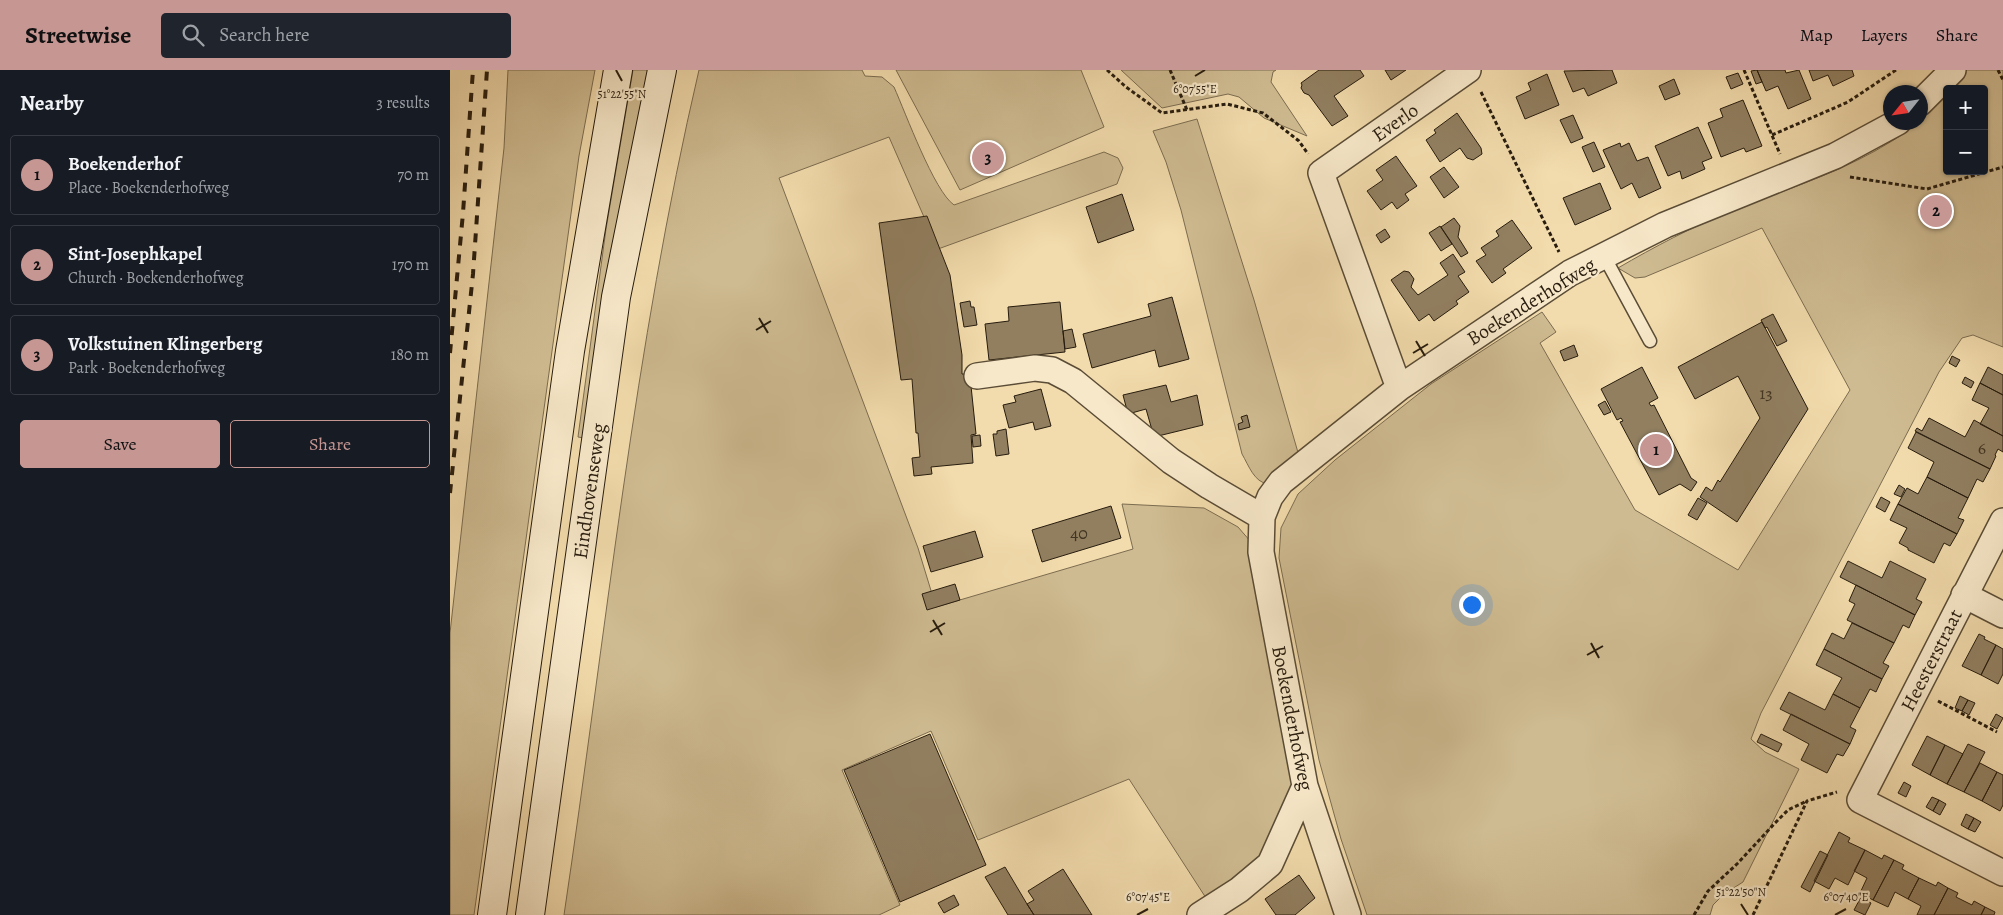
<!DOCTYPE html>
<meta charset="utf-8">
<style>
:root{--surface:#171b24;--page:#20242c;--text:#f1f3f6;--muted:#9ea1a6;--line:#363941;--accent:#c59692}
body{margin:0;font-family:Alegreya,serif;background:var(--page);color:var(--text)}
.controls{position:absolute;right:15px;top:15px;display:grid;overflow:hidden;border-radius:5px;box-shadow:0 1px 4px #0004}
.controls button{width:45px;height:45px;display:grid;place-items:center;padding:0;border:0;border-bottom:1px solid var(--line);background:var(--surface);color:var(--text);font:25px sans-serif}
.compass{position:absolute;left:1433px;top:15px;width:45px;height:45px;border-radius:50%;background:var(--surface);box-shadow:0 1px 4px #0004;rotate:240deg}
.you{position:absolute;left:1021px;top:534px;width:18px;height:18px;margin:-12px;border:4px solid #fff;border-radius:50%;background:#1a73e8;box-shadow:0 0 0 8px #1a73e833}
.badge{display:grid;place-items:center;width:32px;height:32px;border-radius:50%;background:var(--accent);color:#111;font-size:16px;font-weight:700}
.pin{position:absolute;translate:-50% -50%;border:2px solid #fff;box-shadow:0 1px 5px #0006}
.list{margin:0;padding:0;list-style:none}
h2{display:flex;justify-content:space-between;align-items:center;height:65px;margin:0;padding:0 20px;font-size:21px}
h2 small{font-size:16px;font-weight:400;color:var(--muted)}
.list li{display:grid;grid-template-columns:32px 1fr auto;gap:15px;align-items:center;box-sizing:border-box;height:80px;margin:0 10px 10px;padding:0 10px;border:1px solid var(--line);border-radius:5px}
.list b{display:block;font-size:19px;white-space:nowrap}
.list p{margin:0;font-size:16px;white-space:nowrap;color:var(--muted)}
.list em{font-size:16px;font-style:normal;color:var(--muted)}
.actions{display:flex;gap:10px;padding:15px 20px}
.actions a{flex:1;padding:11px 0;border:1px solid var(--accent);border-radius:5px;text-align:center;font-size:18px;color:var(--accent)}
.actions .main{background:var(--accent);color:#111}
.icon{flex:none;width:28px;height:28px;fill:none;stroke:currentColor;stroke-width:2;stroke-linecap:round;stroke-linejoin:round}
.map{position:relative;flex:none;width:1553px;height:845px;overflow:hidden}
header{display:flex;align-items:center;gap:30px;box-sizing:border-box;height:70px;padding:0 25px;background:var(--accent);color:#111}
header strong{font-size:24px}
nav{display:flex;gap:28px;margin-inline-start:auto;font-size:18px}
.search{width:350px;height:45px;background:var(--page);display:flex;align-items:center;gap:12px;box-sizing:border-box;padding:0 18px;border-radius:5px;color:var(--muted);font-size:19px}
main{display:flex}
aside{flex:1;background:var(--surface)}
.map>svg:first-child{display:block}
.green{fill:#cfbb91;stroke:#7b6c50}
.building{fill:#917f60;stroke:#271c0e}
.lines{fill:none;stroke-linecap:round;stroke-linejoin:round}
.lane-casing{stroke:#5a4c36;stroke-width:15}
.street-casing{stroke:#5a4c36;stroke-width:28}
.secondary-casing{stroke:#271c0e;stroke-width:30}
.path{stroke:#271c0e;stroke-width:3;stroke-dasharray:4 2.5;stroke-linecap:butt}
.lane{stroke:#f7e8c9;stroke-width:12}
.street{stroke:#f7e8c9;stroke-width:25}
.secondary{stroke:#f7e8c9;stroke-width:28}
.rail{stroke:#271c0e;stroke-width:4;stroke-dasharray:9 9;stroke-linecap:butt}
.ticks{fill:none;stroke:#271c0e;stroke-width:2}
.labels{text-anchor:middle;stroke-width:4.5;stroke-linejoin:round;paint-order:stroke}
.number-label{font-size:18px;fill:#423522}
.street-label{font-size:20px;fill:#271c0e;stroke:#f7e8c9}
.ticks-label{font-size:12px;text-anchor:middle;fill:#271c0e;stroke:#f7e8c9;stroke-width:4.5;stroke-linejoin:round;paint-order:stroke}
</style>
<header>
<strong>Streetwise</strong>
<div class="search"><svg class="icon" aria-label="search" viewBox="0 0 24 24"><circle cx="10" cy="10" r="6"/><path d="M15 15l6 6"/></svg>Search here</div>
<nav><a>Map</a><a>Layers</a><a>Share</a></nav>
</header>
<main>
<aside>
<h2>Nearby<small>3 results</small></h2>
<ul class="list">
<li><span class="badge">1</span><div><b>Boekenderhof</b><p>Place · Boekenderhofweg</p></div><em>70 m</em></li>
<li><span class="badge">2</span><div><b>Sint-Josephkapel</b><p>Church · Boekenderhofweg</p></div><em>170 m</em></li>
<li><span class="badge">3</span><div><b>Volkstuinen Klingerberg</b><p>Park · Boekenderhofweg</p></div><em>180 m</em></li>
</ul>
<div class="actions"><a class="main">Save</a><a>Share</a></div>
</aside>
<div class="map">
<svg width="1553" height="845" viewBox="0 0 1553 845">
<rect width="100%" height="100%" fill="#f2dbac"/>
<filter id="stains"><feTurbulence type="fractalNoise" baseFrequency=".004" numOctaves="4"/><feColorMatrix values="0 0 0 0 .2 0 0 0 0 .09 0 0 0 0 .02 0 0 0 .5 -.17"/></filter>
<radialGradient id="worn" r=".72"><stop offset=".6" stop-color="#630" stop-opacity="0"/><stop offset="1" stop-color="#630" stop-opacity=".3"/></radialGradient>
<!-- green -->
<path class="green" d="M58,0H145L129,86L24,845H0V563L54,78Z
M183,0H198L134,368L128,367L156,159Z
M249,0H412L415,6L432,7L444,17C456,44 484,121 504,135L654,82L668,88L673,98L667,114L488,179L439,67L329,108L468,478L486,537L683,479L672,434L754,438L788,457L801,472L846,703L837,740L812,787L779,816L756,828L679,709L528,770L481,661L392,700L450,835L429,845H114C156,563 184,278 249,0Z
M446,0H631L654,57L510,120Z
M671,0H826L823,2L821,12L857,66L814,48L789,27L778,24L712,38Z
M1517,0H1553V277L1523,265L1512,268L1489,302L1311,643L1301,669L1315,682L1349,699L1293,812L1274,824L1263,835L1260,845H917L891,769L869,690L829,488L831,458L848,424L885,390L981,314L1092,242L1106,262L1090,273L1185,440L1288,500L1400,320L1312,158L1195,207L1185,208L1168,198C1204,177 1242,157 1281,141C1329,122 1380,106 1425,81C1440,72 1454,65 1466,53L1470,52L1471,48L1497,19V101H1534V19H1497Z
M747,49L804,230L849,386L818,414C804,412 799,396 792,384L731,140L716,92L703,61Z"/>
<!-- building -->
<path class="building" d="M869,0H910L914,6L884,26L898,46L882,56L859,25L854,23L851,18L852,15L851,13Z
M935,0H956L941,10Z
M1162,0L1167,13L1138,26L1134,18L1123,22L1114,1Z
M1307,0H1335L1336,3L1349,0L1361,29L1338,39L1328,16L1316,21Z
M1307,0L1312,12L1306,14L1301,1Z
M1359,0H1402L1404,6L1383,16L1378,5L1363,11Z
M1288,3L1293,14L1281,19L1276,7Z
M1097,4L1109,35L1075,49L1066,27L1081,20L1078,13Z
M1224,9L1230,24L1215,30L1209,16Z
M1293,30L1312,76L1296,82L1294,78L1271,87L1258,53L1273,47L1270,39Z
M1007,43L1031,78L1032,84L1023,90L1017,88L1010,78L990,92L976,70L986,63L984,60Z
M1123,45L1133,68L1121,73L1110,50Z
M1248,57L1262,88L1252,92L1255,99L1232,109L1230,101L1218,106L1205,76Z
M1144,72L1155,97L1143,102L1132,77Z
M1170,73L1171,77L1179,73L1187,91L1198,87L1211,118L1189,128L1182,113L1171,119L1153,80Z
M946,86L967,116L955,124L959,130L947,139L942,132L931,140L917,121L933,110L926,100Z
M994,97L1009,117L994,128L980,107Z
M1150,113L1161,139L1125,155L1113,128Z
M672,124L684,160L648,173L636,137Z
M1490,128L1498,147L1482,153L1474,134Z
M477,146L500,205L512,285V304H517L518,316H521L526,364L521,365L523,393L481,397L482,404L464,406L462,388L470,387L468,363H466L462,309L451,310L429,153Z
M1004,148L1010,156L1008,167L1018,183L1011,187L991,157Z
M1062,150L1082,178L1053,199L1056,203L1042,213L1026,191L1036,185L1031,178L1049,166L1046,161Z
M990,156L1002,174L991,181L979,163Z
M935,159L940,167L931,173L926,165Z
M1003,184L1015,202L1008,206L1019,222L1006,231L1008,234L984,251L979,244L969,251L941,210L954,201L959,202L964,209L961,217L968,225L998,205L990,193Z
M722,227L739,289L709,297L705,280L642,298L633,264L701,246L698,234Z
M520,231L521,237H524L527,255L514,257L510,233Z
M610,232L615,282L539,290L535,254L559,251L558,237Z
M1323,244L1337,271L1327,276L1317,257L1315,258L1311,250Z
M1312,252L1358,339L1287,452L1250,427L1256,417L1262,421L1268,410L1270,412L1310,348L1288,306L1245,329L1228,297Z
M622,259L626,277L615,279L613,261Z
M1124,275L1128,286L1114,291L1110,281Z
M1502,286L1510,290L1506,297L1499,293Z
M1192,297L1208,328L1199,333L1201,336L1204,335L1241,408L1247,412L1241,421L1230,414L1209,425L1170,352L1173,351L1171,348L1167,350L1151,319Z
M1538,297L1553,305V325L1530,313Z
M1515,307L1524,312L1521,318L1512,313Z
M1530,313L1553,325V366L1530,354L1539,338L1522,330Z
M716,315L721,332L747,325L753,355L704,367L696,339L678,344L673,325Z
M591,319L601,356L585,360L583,352L559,358L553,335L566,332L564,326Z
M1155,331L1161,342L1154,345L1148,335Z
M797,345L800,357L789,360L788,354L793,352L791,347Z
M1479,348L1515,367L1524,350L1553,366V382L1548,379L1545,385L1546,386L1540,399L1465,361L1467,358L1472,361Z
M556,359L559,384L546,386L543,364H547V361Z
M1466,362L1540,399L1533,412L1527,409L1518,428L1477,407L1484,392L1458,378Z
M530,365L531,376L523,377L522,366Z
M1477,407L1518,428L1508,448L1514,450L1507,464L1448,434L1457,418L1468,424Z
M1449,415L1455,419L1451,427L1444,424Z
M1431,427L1440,432L1435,442L1426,437Z
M1248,428L1257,433L1247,450L1238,445Z
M1448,434L1507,464L1500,476L1494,473L1484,493L1458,480V478L1449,473L1457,458L1440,450Z
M661,436L671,468L592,492L582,460Z
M525,461L533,487L481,502L473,476Z
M1398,491L1432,508L1440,491L1476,509L1466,529L1472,532L1465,545L1390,507Z
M505,514L510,530L477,540L472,524Z
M1406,515L1465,545L1459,558L1453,555L1444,573L1397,550L1405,534L1399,531Z
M1402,553L1444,573L1433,593L1439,596L1432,609L1374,579L1382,563L1394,569Z
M1529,564L1535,567L1534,569L1546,575L1531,605L1512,596Z
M1546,575L1553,579V604L1548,614L1531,605Z
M1374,579L1432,609L1426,622L1420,619L1410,638L1383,624L1392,608L1366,595Z
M1339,622L1375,640L1383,624L1410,638L1400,657L1406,660L1400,674L1330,639Z
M1510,626L1518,630L1512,641L1505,638Z
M1518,630L1525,633L1519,645L1512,641Z
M1341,644L1400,674L1393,686L1387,684L1377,703L1351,690L1359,674L1333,660Z
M1546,644L1553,648L1547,659L1540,655Z
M480,664L536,795L450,832L394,700Z
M1311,664L1332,674L1328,682L1307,672Z
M1477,666L1495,675L1480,705L1462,695Z
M1518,674L1535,682L1514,722L1497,714Z
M1495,675L1513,684L1497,714L1480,705Z
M1530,693L1547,702L1532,731L1514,722Z
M1547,702L1553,705V735L1550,741L1532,731Z
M1454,712L1461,716L1456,727L1448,723Z
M1482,727L1489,730L1483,741L1476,737Z
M1489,730L1496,734L1490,745L1483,741Z
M1516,744L1524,748L1518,759L1511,755Z
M1524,748L1531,752L1525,762L1518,759Z
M1389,762L1400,768L1398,772L1415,780L1398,815L1385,808L1379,819L1364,811Z
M1415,780L1432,789L1434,785L1444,790L1423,830L1410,823L1417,808L1404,801Z
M1370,781L1378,785L1360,822L1351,817Z
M1444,790L1454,795L1452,799L1469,808L1458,829L1445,822L1438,837L1423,830Z
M555,797L577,834L584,845H558L535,807Z
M613,799L642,845H584L577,834L584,830L578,821Z
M849,805L865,828L845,845H826L815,829Z
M1469,808L1486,816L1488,812L1498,818L1484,845H1467L1471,836L1458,829Z
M1498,818L1508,823L1506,827L1522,835L1524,831L1535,837L1531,845H1484Z
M504,825L509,835L494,843L488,833Z
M1411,827L1421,833L1415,845L1404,840Z
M1535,837L1545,842L1544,845H1531Z"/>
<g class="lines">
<defs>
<path id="lane" d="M1154,186L1200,271"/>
<path id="street" d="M1470,33L1503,0
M527,306L585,298L602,300L623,311L721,391L759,416L812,447
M949,318L871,103L1018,0
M1553,451L1410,730L1553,803
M1514,525L1553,545
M750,845L789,820L820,794L855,716
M898,845L855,716L811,482L812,447L820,427L831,412L949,318L1120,203L1215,155L1385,86L1448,52"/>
<path id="secondary" d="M42,845L120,281L168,0
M80,845L166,227L212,0"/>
</defs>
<!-- lane casing -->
<use href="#lane" class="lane-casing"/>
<!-- street casing -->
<use href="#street" class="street-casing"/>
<!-- secondary casing -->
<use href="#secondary" class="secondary-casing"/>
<!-- path -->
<path class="path" d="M657,0L676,17L712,43L777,34L813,43L849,71L858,84
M720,0L737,40
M1294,0L1330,84
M1548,0L1553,10
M1031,22L1109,182
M1322,65L1398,32L1446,0
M1400,107L1477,119L1553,97
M1488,631L1547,662
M1244,845L1258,821L1288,793L1325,753L1338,740L1357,731
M1303,845L1357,731L1387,722"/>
<!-- lane -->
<use href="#lane" class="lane"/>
<!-- street -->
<use href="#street" class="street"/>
<!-- secondary -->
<use href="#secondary" class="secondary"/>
<!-- rail -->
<path class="rail" d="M0,283L13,143L23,0
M0,423L23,204L37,0"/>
</g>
<!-- ticks -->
<path class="ticks" d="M166,0L172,11M745,6L755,0M309,248L318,263M306,260L321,251M966,271L975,286M963,283L978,274M483,550L492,565M480,562L495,553M1141,573L1149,588M1137,585L1153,576M1291,834L1298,845M687,845L698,839M1385,845L1396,839"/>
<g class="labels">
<!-- number labels -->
<g class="number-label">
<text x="1316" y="329">13</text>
<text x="1532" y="384">6</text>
<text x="629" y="469">40</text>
</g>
<!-- street labels -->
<g class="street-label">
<text transform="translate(945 52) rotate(-35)" y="7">Everlo</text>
<text transform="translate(1081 231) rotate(-32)" y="7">Boekenderhofweg</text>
<text transform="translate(139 421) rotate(-82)" y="7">Eindhovenseweg</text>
<text transform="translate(1481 590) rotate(-63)" y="7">Heesterstraat</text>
<text transform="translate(843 648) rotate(79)" y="7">Boekenderhofweg</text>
</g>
</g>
<g class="ticks-label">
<text x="745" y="23">6°07'55"E</text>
<text x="172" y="28">51°22'55"N</text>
<text x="1291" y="826">51°22'50"N</text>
<text x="698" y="831">6°07'45"E</text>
<text x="1396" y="831">6°07'40"E</text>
</g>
<rect width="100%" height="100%" filter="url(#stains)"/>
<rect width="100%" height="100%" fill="url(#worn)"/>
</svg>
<div class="controls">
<button>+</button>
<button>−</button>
</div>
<svg class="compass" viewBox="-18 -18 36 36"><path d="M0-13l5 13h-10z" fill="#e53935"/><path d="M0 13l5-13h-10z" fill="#9ea1a6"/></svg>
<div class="you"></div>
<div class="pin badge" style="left:1206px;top:380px">1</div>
<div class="pin badge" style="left:1486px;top:141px">2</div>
<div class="pin badge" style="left:538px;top:88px">3</div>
</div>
</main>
